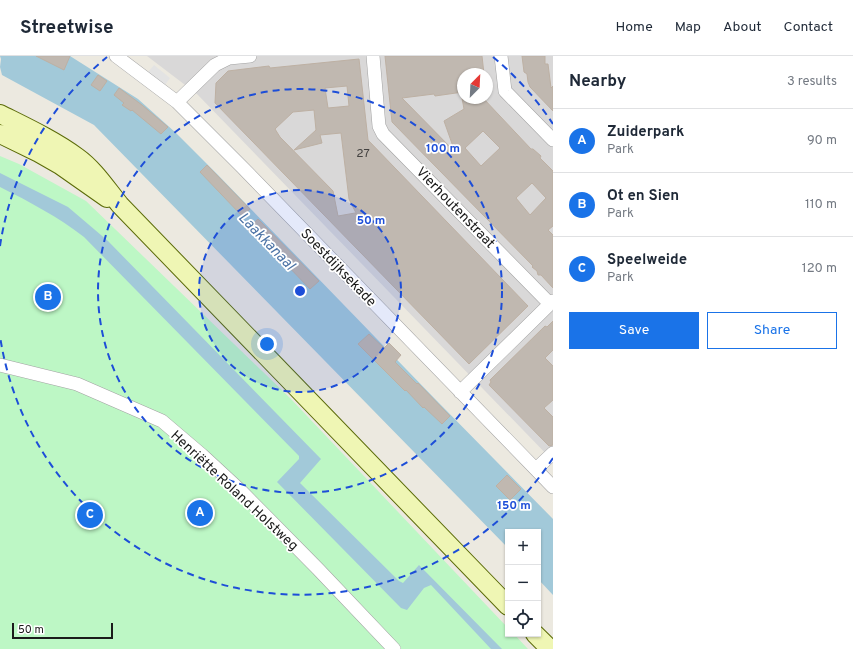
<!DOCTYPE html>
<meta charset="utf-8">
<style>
:root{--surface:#fff;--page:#f6f6f7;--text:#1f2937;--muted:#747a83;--line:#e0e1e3;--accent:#1a73e8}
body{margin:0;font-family:Overpass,sans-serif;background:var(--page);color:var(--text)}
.controls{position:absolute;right:12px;bottom:12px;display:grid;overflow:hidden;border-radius:0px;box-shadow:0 1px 3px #0004}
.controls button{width:36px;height:36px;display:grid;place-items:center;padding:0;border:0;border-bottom:1px solid var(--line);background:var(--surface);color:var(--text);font:20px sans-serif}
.compass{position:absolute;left:457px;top:12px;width:36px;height:36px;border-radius:50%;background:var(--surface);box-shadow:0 1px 3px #0004;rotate:24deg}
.scale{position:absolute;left:12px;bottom:10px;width:101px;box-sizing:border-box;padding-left:4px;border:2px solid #1b1b1b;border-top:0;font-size:11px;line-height:14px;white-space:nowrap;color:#1b1b1b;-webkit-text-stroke:3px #fff;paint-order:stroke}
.you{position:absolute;left:267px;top:288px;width:14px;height:14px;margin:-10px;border:3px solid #fff;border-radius:50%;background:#1a73e8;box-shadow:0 0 0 6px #1a73e833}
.badge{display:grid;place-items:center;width:26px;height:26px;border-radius:50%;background:var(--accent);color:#fff;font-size:13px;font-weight:700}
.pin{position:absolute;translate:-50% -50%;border:2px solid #fff;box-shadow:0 1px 4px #0006}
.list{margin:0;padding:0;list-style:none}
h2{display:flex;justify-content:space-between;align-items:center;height:52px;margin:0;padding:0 16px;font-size:17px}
h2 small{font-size:13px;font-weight:400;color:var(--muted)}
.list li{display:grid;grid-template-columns:26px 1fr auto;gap:12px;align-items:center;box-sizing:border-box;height:64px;padding:0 16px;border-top:1px solid var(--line)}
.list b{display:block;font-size:15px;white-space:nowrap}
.list p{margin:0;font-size:13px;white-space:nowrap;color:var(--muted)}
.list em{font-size:13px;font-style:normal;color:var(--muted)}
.actions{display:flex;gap:8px;padding:12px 16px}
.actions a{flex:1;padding:9px 0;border:1px solid var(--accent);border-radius:0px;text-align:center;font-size:14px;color:var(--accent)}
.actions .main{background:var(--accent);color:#fff}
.icon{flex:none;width:22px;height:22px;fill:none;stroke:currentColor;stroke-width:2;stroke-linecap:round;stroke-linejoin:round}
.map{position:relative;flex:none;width:553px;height:593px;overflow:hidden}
header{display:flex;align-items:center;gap:24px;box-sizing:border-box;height:56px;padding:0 20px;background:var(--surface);border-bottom:1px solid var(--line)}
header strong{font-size:19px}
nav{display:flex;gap:22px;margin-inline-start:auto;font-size:14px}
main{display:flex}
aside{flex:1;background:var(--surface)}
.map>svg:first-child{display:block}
.residential{fill:#d9d8d8;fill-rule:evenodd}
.park{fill:#bdf7c5}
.parking{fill:#e3e3e3}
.water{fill:#a2c9d9}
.building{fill:#c0b8b0;stroke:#bdb0a3;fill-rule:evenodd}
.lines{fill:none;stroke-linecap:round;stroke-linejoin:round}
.street-casing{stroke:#a2a2a2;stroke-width:14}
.secondary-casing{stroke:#5b6b08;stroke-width:20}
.street{stroke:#fff;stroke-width:13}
.secondary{stroke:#eff6b4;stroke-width:18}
.ring{fill:none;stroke:#1d4ed8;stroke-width:2;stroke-dasharray:7 5}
.labels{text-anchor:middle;stroke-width:3.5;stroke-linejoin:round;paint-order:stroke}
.number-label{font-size:12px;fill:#444240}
.street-label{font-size:14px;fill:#1b1b1b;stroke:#fff}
.water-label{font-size:15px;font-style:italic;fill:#4c73a6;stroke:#fff}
.centre{fill:#1d4ed8;stroke:#fff;stroke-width:2}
.ring-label{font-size:12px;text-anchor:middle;font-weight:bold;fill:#1d4ed8;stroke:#fff;stroke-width:3.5;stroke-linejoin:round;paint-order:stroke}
</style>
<header>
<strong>Streetwise</strong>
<nav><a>Home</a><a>Map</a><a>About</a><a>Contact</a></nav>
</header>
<main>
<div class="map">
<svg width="553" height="593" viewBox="0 0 553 593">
<rect width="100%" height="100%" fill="#ece9e0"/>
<!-- residential -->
<path class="residential" d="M147,0H553V405L197,38ZM463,18H487V42H463Z"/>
<!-- park -->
<path class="park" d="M0,100L19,108L86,145L290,342L508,572V578H514L528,593H0Z"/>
<!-- parking -->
<path class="parking" d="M154,9L170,22L165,29L148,16Z"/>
<!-- water -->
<path class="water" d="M0,0H70L138,43L176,77L218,119L437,345L553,463V539L538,523V476H508V492L94,69L2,19L0,11L1,3Z
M0,117L68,151L108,185L321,403L300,427L399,525L403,527L419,509L502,593H491L431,529L424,532L407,554L401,552L277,426L299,403V400L84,181C58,161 30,146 0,131Z"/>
<!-- building -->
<path class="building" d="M36,0H70L64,14Z
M385,0H482L484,18H463V36L435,40L434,38L402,42L455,96L444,65L464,53L462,42H483L531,93H533L541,100L540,102L553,115V170L548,174L553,179V232L541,219H538L537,215L532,211L533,210L392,66ZM483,75L500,92L481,110L465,92ZM532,127L546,142L530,159L516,142Z
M522,0H545V8H548L551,32L553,30V55L530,31L528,26L527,18L524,16Z
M359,3L368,84L528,250L469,308L215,47L216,27L228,15L269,10L270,12ZM347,30L349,50L328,52L325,32ZM314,54L316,74L294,94L322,87L320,79L341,77L349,143L357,159L355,157L338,160L333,135L280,81L275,73L293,56Z
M98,19L107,25L100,35L91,29Z
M119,32L142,49L168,71L161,78L132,54L131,55L122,49L124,47L114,39Z
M207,109L250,153L242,160L200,116Z
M258,163L319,225L310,233L259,180L257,182L247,173Z
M553,265V294L545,302L553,310V344L544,352L553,361V389L549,390L489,329L491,326L490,324L545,270L547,271Z
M369,278L384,292L389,287L401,299L395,306L417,328L418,327L450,360L442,368L424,351L423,352L406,334L405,335L358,288Z
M507,419L521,433L510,444L496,430Z"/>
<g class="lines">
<defs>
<path id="street" d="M116,0L177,46L242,111L553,431
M373,0L379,70L383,78L550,248
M501,0L505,35L553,84
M177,46L215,9L229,2L250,0
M0,309L77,328L162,365L202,399L242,436L318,513L394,593
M460,336L553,245
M536,413L553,397"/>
<path id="secondary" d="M0,58C26,71 54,84 77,101C94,113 107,133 120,149L508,550
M0,78L39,97L60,109L107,142
M535,578L550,593"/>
</defs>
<!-- street casing -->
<use href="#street" class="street-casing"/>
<!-- secondary casing -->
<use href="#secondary" class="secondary-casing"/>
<!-- street -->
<use href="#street" class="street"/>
<!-- secondary -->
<use href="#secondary" class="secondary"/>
</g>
<!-- distance rings -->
<circle cx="300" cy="235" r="101" fill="#1d4ed8" fill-opacity=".12"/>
<g class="ring">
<circle cx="300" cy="235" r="101"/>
<circle cx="300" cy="235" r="202"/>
<path d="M553 402A303 303 0 0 1 0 280M0 190A303 303 0 0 1 107 1M493 1A303 303 0 0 1 553 68"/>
</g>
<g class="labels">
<!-- number labels -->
<g class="number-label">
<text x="363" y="101">27</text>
</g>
<!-- street labels -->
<g class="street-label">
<text transform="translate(456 151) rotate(46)" y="5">Vierhoutenstraat</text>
<text transform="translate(339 211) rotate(46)" y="5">Soestdijksekade</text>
<text transform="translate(235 434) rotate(43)" y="5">Henriëtte Roland Holstweg</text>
</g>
<!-- water labels -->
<g class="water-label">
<text transform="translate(267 185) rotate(46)" y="5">Laakkanaal</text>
</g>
</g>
<circle cx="300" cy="235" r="6" class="centre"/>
<g class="ring-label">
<text x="443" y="96">100 m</text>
<text x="371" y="168">50 m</text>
<text x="514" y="453">150 m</text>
</g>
</svg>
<div class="controls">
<button>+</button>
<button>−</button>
<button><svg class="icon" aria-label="locate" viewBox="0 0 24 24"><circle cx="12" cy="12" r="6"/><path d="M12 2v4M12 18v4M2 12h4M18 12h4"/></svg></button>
</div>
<svg class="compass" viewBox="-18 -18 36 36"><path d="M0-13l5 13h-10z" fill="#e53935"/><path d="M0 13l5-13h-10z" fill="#747a83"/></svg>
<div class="scale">50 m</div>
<div class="you"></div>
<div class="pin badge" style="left:200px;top:457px">A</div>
<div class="pin badge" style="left:48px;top:241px">B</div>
<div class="pin badge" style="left:90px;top:459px">C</div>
</div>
<aside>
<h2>Nearby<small>3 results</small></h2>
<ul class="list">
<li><span class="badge">A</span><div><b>Zuiderpark</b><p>Park</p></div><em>90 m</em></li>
<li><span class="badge">B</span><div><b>Ot en Sien</b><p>Park</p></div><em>110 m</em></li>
<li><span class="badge">C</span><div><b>Speelweide</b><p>Park</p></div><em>120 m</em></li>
</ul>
<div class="actions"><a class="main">Save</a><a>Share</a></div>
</aside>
</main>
